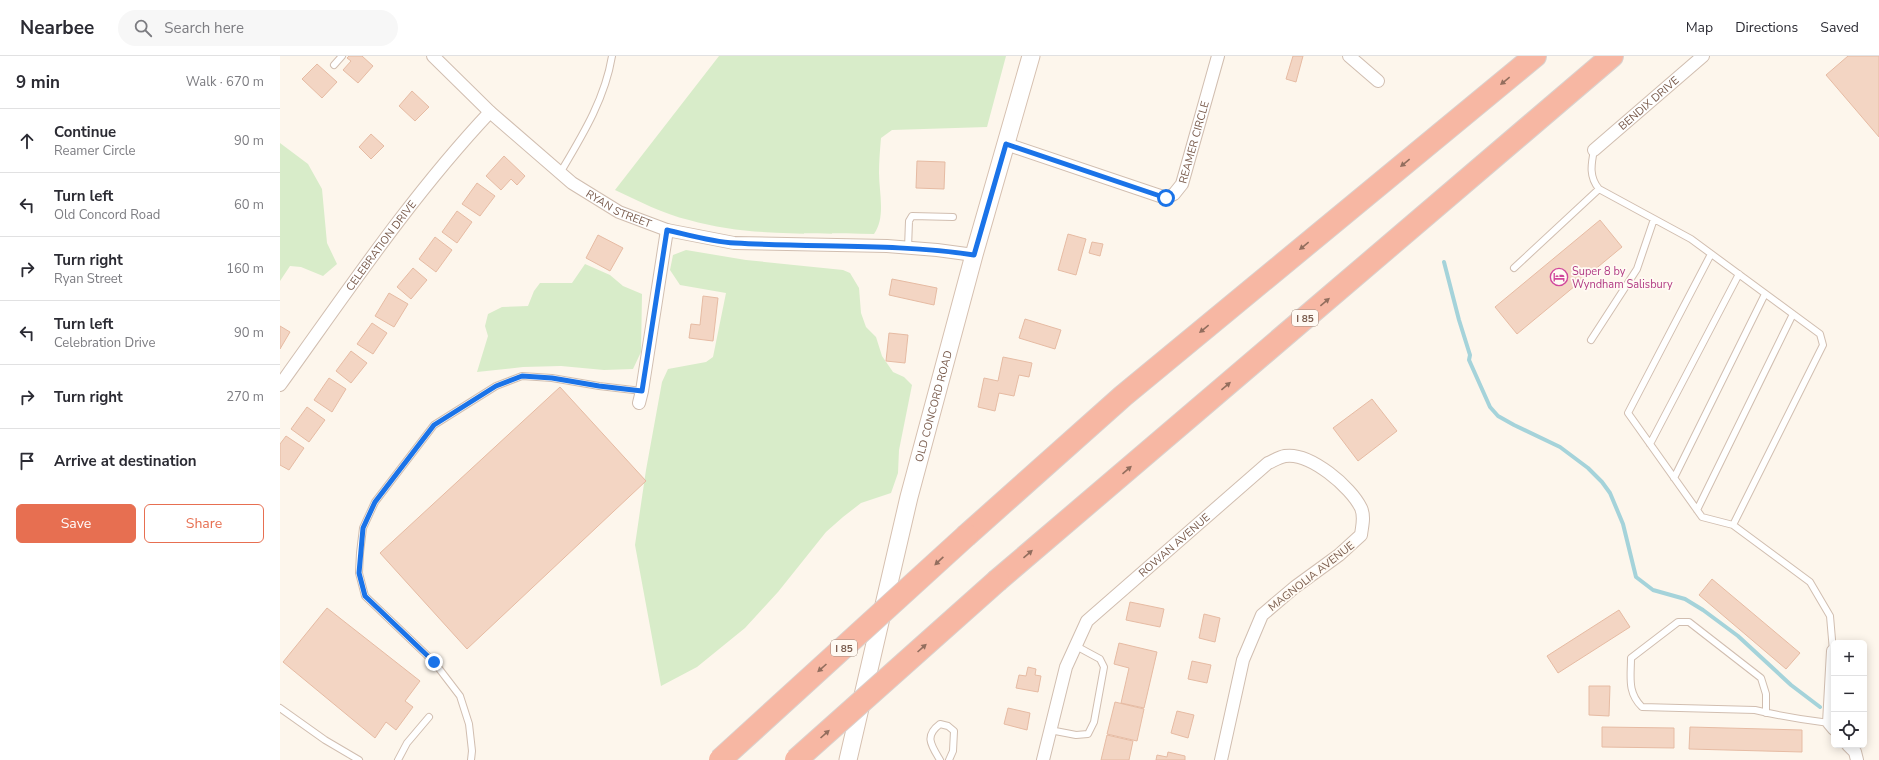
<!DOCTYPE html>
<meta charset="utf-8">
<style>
:root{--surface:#fff;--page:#f7f7f7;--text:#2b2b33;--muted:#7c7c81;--line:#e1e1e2;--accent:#e76f51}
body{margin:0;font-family:"Nunito Sans",sans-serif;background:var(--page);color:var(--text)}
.controls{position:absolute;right:12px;bottom:12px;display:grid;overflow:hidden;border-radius:6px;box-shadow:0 2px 10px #0003}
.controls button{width:36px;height:36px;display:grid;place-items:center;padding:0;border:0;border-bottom:1px solid var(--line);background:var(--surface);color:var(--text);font:20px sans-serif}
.stop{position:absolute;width:12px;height:12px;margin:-9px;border:3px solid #1a73e8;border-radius:50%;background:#fff}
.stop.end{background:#1a73e8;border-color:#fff;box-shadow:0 1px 4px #0008}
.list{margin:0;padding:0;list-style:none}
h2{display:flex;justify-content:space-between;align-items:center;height:52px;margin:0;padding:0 16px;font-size:17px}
h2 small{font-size:13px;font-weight:400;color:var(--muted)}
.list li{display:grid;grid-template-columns:26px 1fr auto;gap:12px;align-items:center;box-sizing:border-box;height:64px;padding:0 16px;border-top:1px solid var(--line)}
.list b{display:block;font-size:15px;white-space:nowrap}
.list p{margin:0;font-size:13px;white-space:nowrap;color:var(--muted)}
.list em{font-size:13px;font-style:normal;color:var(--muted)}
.actions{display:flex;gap:8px;padding:12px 16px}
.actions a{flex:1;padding:9px 0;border:1px solid var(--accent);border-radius:6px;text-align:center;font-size:14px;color:var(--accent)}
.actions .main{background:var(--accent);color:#fff}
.icon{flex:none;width:22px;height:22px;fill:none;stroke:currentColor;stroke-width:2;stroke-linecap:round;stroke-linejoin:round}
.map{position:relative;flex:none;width:1599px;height:704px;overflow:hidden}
header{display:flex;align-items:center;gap:24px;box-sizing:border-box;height:56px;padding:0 20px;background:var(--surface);border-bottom:1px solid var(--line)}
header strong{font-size:19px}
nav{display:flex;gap:22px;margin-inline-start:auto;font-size:14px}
.search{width:280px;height:36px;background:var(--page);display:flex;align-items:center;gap:10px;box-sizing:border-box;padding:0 14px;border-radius:22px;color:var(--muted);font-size:15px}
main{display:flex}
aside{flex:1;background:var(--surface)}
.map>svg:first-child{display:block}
.green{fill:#d8ecc9}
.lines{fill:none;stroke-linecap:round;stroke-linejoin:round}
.stream{stroke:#a5d3da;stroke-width:4}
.building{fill:#f3d5c3;stroke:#e6bba3}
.service-casing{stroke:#d1beb0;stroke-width:8}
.minor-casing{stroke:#d1beb0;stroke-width:14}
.secondary-casing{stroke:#d6c0b0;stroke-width:19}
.motorway-casing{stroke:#dad1cd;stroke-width:24}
.service{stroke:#fff;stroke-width:6}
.minor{stroke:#fff;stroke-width:12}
.secondary{stroke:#fff;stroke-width:17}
.motorway{stroke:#f7b7a3;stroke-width:22}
.motorway-bridge-casing{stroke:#dad1cd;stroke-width:24;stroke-linecap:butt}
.motorway-bridge{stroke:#f7b7a3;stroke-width:22}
.oneway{fill:#936e5e}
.route{stroke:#1a73e8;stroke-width:5}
.labels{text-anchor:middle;stroke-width:3.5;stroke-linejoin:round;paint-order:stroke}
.shield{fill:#fffaf3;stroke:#a28b7f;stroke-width:1}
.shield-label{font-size:10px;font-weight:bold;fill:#7a5c4d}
.street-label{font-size:11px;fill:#7a5c4d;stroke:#fffaf3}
.hotel-label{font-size:11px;fill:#b23c85;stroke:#fffaf3;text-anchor:start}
</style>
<header>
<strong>Nearbee</strong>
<div class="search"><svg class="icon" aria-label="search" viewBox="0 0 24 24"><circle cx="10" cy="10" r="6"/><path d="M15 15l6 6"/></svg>Search here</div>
<nav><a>Map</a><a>Directions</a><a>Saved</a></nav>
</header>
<main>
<aside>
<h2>9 min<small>Walk · 670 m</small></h2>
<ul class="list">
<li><svg class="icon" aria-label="ahead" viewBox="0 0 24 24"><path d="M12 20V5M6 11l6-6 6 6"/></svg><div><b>Continue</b><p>Reamer Circle</p></div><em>90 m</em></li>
<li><svg class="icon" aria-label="left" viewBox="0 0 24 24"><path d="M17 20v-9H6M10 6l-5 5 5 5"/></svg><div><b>Turn left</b><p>Old Concord Road</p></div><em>60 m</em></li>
<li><svg class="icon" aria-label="right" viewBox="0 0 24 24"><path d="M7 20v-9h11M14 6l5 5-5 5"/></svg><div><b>Turn right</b><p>Ryan Street</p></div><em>160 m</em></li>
<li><svg class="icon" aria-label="left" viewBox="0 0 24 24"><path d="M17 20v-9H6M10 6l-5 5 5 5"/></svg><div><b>Turn left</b><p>Celebration Drive</p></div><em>90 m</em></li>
<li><svg class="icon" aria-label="right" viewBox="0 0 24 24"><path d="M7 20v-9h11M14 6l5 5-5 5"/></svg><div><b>Turn right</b></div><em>270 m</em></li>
<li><svg class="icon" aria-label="arrive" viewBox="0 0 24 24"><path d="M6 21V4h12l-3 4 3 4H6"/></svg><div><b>Arrive at destination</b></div></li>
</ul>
<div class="actions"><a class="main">Save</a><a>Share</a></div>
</aside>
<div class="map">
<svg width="1599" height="704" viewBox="0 0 1599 704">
<rect width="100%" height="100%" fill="#fdf6ec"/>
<!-- green -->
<path class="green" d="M439,0H726L707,71L612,74L601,82C600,94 599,105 599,117C599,136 606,161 594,178C533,177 468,181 409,164C383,158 359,145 335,134Z
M0,87L28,108L42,133L47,187L57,208L43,220L21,211L10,210L0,225Z
M406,194L466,204L563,214L570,217L579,232L581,257L586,271L596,281L602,300L613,316L624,321L632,329L619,394L618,417L611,437L581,447L563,461L546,476L498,536L465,572L417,611L381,630L355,489L366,414L382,326L388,313L426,306L433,301L446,237L400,229L390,214L393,199Z
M305,208L330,219L343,230L362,238L361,296L353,313L324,314L281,310L243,311L197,316L208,280L205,270L208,258L222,251L248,250L254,235L260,227H292Z"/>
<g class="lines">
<!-- stream -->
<path class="stream" d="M1164,206L1179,264L1190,299L1189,304L1210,351L1218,360L1234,369L1280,391L1308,412L1322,426L1330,437L1343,468L1356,521L1373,534L1405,543L1423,554L1458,580L1511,629L1540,651"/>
</g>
<!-- building -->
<path class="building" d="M69,0H82L93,10L78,27L63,14L71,5L67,2Z
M1013,0H1023L1016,26L1006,23Z
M1568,0H1599V81L1546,19Z
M37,8L57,26L42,42L22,23Z
M132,35L149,51L135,65L119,50Z
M91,78L104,90L91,103L79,91Z
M224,100L245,120L237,129L231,123L221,134L206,120Z
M637,105L665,106L664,133L636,132Z
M197,127L215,140L200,160L182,148Z
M177,155L192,166L177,187L162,176Z
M1320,164L1342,191L1237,278L1215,251Z
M788,178L806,183L796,219L778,214Z
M318,179L343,192L330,215L306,202Z
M155,181L172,194L156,216L139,203Z
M812,186L823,188L820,200L809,197Z
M133,212L147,224L131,243L117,231Z
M612,223L657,232L654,249L609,239Z
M109,237L128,248L114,271L95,260Z
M423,240L438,242L433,285L409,282L411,268L420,269Z
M745,263L781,274L775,293L739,282Z
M92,267L107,277L93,298L77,288Z
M0,270L10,276L0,293Z
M609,277L628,279L625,307L606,305Z
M71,295L87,307L71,327L56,315Z
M723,301L752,307L749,321L739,319L734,340L719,337L715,355L698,351L704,322L718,325Z
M49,322L66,333L52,356L34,344Z
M280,331L366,425L187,593L100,497Z
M1092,343L1117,375L1078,405L1053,372Z
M27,351L45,364L29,386L11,373Z
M6,380L24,392L9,414L0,409V388Z
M1432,523L1520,597L1506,613L1419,539Z
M850,546L884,553L880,571L846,564Z
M47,552L140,625L125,645L133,651L116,674L106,666L95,682L3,606Z
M1339,554L1350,571L1278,617L1267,600Z
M924,558L940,562L935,586L919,582Z
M839,587L877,596L864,652L841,647L849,612L834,608Z
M912,605L931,609L927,627L908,623Z
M748,611L756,613L755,619L761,620L758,636L736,632L739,619L746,620Z
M1309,630H1330L1329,660L1309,659Z
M835,646L864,653L857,685L827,678Z
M728,652L750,657L747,674L724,668Z
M897,655L914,659L908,682L891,677Z
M1322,671L1394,672V692L1322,691Z
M1410,671L1522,674V696L1409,693Z
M827,679L853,685L849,704H821Z
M888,696L905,700V704H876L877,699L887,701Z"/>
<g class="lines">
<defs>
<path id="service" d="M54,9L62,0
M1314,94C1311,109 1309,121 1319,133L1411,183L1540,278L1543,289L1453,469L1422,461L1348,357L1431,198
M280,117C302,80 325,43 332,0
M628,192L629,165L632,160L673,161
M1234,212L1319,133
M1311,284L1357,213L1374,163
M1370,388L1459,218
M1394,422L1485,238
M1417,454L1513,258
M1453,469L1530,526L1550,560L1553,595
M0,652L45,684L79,704
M1486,657V638L1481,622L1409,566H1398L1351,602C1351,621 1347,636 1362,651L1475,654C1500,660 1524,664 1549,667
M770,674L796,679L808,678L814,666L824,611L820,603L796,590
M118,704L127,687L149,661
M191,704L192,695L189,668L180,640L154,606L85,540L79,517L80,497L83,472L95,446L154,369L216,330L242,320L272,322L319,330L362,335
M660,704C651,689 644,680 660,668L668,670L674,675L673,695L669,704"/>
<g id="minor">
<path id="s1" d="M153,0L210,56L292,127L339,156L387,174L454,187L607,190L657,194L694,199"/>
<path d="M1069,0L1098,25"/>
<path id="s2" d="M726,88L886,142L894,138L902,128L938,0"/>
<path id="s3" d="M1314,94L1423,0"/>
<path id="s4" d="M0,329C67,236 131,140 210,56"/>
<path d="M359,347L362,335L387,174"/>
<path d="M1553,595L1549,667L1554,673"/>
<path d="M1568,689L1575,696L1577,704"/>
<path id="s5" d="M763,704L786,611L807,565L988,407C993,405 999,401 1005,400C1030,396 1071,431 1081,452C1085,461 1082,470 1081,479L1059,499L1015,531L982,559L963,604L941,704"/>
</g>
<g id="secondary">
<path id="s6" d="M568,704L629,441L694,199L751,0"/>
</g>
<path id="motorway" d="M687,479L843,340L1255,0
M718,524L1332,0"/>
</defs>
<!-- service casing -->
<use href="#service" class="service-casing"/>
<!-- minor casing -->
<use href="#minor" class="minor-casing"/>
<!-- secondary casing -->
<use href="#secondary" class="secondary-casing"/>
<!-- motorway casing -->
<use href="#motorway" class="motorway-casing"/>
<!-- service -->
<use href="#service" class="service"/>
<!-- minor -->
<use href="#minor" class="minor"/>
<!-- secondary -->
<use href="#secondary" class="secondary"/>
<!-- motorway -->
<use href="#motorway" class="motorway"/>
<defs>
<path id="motorway-bridge" d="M440,704L687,479
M516,704L718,524"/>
</defs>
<!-- motorway-bridge casing -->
<use href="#motorway-bridge" class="motorway-bridge-casing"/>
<!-- motorway-bridge -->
<use href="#motorway-bridge" class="motorway-bridge"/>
</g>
<!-- one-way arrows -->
<defs><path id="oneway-solid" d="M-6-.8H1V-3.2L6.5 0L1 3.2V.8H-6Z"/></defs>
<g class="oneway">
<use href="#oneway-solid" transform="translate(1225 25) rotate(141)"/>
<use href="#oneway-solid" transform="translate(1125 107) rotate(141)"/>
<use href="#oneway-solid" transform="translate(1024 190) rotate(141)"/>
<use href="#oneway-solid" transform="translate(1045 246) rotate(-40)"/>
<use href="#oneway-solid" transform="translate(924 273) rotate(141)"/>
<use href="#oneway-solid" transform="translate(946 330) rotate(-40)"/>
<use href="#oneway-solid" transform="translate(847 414) rotate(-41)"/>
<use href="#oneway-solid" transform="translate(748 498) rotate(-41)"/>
<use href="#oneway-solid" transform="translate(659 505) rotate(137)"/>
<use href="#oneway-solid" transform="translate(642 592) rotate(-42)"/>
<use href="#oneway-solid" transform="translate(542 612) rotate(138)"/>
<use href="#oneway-solid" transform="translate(545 678) rotate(-42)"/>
</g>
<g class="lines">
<!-- route -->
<path class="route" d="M154,606L85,540L79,517L83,472L95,446L154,369L216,330L242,320L272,322L319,330L362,335L387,174C409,179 432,186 455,187C535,192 615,187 694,199L726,88L886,142"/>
</g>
<!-- icons -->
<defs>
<symbol id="hotel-ring" viewBox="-11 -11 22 22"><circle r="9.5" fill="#fffaf3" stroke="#d1479c" stroke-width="1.5"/><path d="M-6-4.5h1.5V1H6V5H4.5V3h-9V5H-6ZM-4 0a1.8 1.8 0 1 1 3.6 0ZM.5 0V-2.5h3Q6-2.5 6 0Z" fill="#d1479c"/></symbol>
</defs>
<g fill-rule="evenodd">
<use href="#hotel-ring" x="1269" y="211" width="20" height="20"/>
</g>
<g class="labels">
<!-- shield labels -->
<g class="shield">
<rect x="1012" y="254" width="26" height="16" rx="3"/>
<rect x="551" y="584" width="26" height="16" rx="3"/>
</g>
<g class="shield-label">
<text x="1025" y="266">I 85</text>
<text x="564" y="596">I 85</text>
</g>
<!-- street labels -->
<g class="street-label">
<text dy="4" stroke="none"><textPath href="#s3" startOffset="72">BENDIX DRIVE</textPath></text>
<text dy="4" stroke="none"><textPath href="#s2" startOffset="234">REAMER CIRCLE</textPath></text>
<text dy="4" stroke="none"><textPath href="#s1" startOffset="242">RYAN STREET</textPath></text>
<text dy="4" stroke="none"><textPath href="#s4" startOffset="172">CELEBRATION DRIVE</textPath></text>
<text dy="4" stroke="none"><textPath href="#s6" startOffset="364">OLD CONCORD ROAD</textPath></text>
<text dy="4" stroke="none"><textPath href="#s5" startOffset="262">ROWAN AVENUE</textPath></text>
<text transform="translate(1031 520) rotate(-38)" y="4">MAGNOLIA AVENUE</text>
</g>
<!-- hotel labels -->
<g class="hotel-label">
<text x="1292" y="219">Super 8 by<tspan x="1292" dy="13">Wyndham Salisbury</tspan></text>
</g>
</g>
</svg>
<div class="controls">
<button>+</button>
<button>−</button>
<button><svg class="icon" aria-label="locate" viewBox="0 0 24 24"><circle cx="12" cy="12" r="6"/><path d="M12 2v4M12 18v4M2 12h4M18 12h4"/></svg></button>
</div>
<div class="stop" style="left:886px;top:142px"></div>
<div class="stop end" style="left:154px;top:606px"></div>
</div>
</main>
